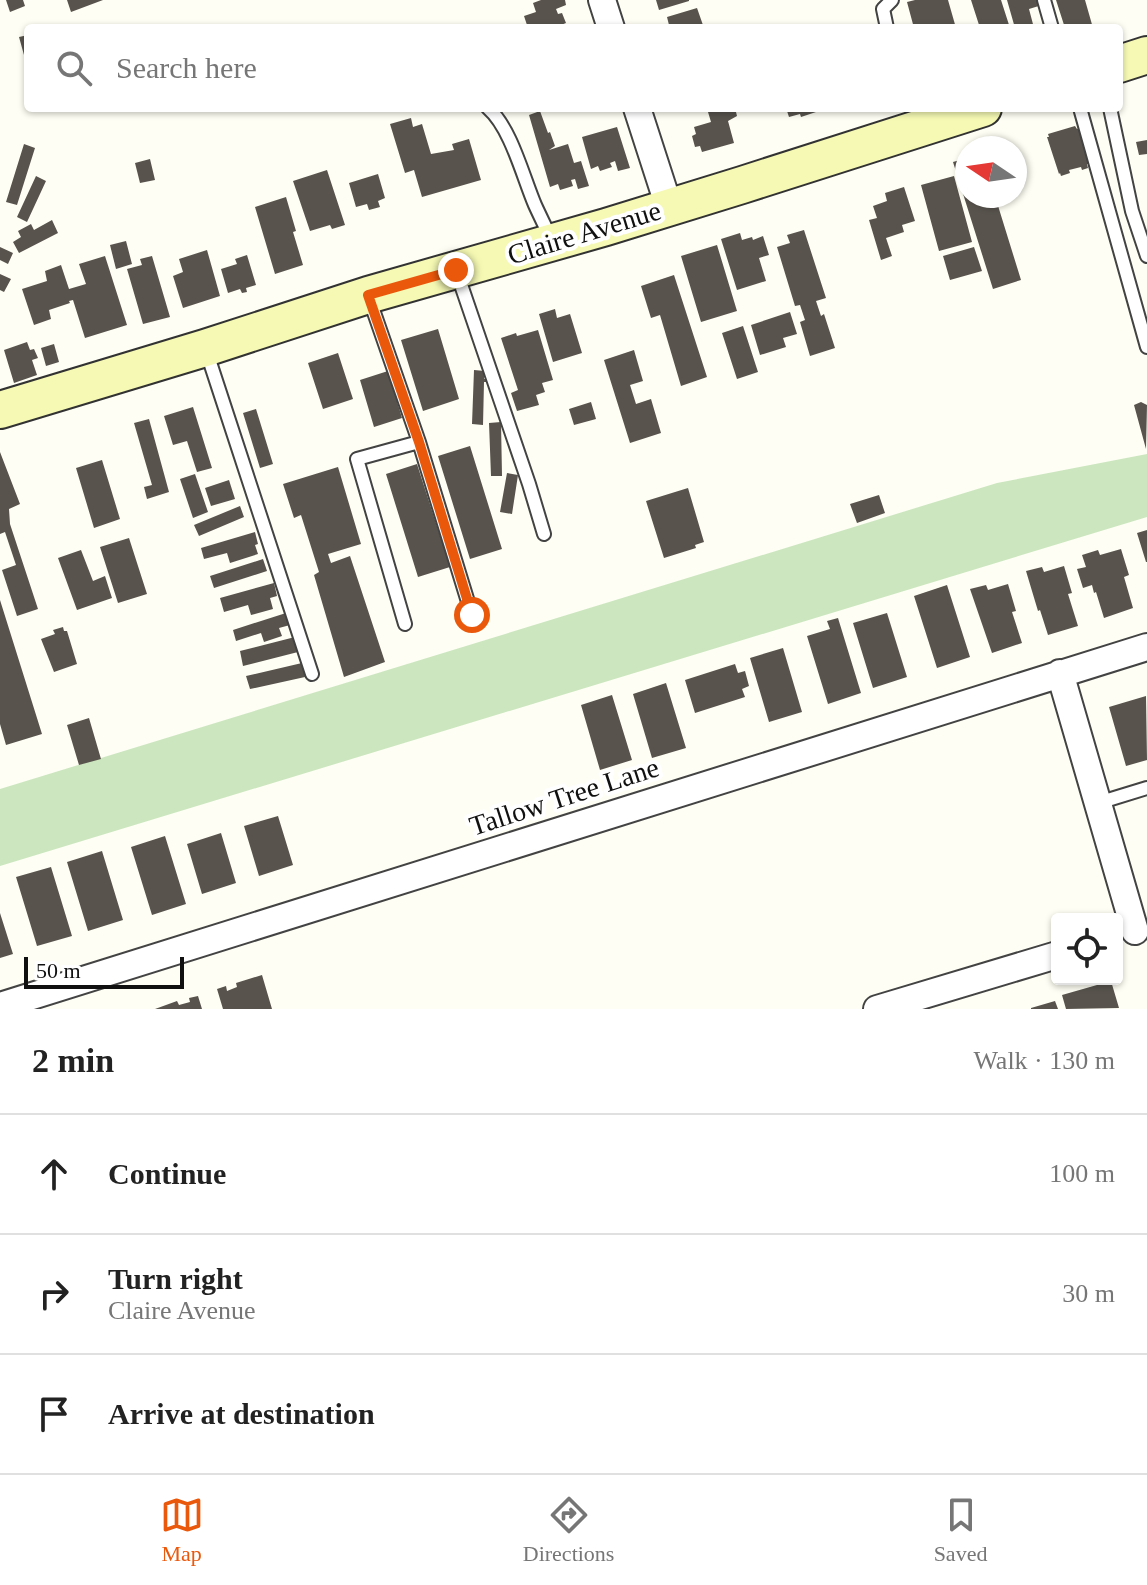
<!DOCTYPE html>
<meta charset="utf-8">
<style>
:root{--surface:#fff;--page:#f6f6f6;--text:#222;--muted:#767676;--line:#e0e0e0;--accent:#ea580c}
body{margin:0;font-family:Georgia,serif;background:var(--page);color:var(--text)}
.controls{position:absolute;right:24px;bottom:24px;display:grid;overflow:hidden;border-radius:8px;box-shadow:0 2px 6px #0004}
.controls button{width:72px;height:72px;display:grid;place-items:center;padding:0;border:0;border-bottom:2px solid var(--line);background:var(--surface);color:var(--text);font:40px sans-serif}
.compass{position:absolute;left:955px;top:136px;width:72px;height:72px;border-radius:50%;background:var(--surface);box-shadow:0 2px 6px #0004;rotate:283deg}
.scale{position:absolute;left:24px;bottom:20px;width:160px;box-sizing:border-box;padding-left:8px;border:4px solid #101010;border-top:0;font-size:22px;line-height:28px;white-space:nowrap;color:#101010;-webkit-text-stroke:6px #fff;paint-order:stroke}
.stop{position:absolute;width:24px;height:24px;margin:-18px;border:6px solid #ea580c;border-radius:50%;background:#fff}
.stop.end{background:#ea580c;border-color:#fff;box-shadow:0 2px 8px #0008}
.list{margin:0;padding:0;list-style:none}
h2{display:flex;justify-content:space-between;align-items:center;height:104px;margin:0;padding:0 32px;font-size:34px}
h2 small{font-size:26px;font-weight:400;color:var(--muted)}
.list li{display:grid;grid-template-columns:52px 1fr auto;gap:24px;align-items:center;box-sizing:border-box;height:120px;padding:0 32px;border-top:2px solid var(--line)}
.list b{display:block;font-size:30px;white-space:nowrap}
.list p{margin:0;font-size:26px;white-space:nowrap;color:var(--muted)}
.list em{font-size:26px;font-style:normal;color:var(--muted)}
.icon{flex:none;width:44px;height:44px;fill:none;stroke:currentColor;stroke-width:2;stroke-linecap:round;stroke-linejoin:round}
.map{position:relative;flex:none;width:1147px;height:1009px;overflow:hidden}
.search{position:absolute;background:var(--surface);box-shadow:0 2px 6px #0004;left:24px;right:24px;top:24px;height:88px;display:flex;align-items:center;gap:20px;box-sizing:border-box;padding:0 28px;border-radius:8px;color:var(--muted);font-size:30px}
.sheet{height:464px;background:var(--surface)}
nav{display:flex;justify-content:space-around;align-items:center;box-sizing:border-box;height:112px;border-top:2px solid var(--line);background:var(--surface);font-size:22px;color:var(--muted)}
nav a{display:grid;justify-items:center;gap:4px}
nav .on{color:var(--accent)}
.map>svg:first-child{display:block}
.green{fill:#cce7bf}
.building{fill:#58534d}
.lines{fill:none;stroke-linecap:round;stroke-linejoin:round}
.lane-casing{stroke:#434343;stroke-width:16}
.street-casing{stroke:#434343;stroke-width:30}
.secondary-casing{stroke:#323232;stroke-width:40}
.lane{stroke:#fff;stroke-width:12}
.street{stroke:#fff;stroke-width:26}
.secondary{stroke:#f5f9b3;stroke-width:36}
.route{stroke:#ea580c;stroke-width:10}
.labels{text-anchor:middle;stroke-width:8;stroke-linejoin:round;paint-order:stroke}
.street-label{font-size:28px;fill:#101010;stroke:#fff}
</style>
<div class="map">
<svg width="1147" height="1009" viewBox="0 0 1147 1009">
<rect width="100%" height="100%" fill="#fefef4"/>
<!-- green -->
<path class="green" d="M1147,454V517L0,866V789L997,483Z"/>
<!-- building -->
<path class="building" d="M6,0H23L25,6L10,12Z
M67,0H103L71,12Z
M541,0H565L566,5L556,9L558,14L562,13L566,23L561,25L562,28H528L524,16L536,12L533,3Z
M656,0H689V1L659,10Z
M915,0H948L956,28H914L907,2Z
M971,0H1001L1010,28H980Z
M1007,0H1041L1042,5L1029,9L1034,28H1015Z
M1056,0H1085L1093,28H1065Z
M697,8L704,28H660L669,25L667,17Z
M28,35V54L24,55L19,37Z
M722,108H735L737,116L728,121L734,143L702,152L700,146L695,147L692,136L696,134L694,127L711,122L708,112Z
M786,108H815L816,112L801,117L800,114L789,117Z
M540,111L548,133L550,132L555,146L549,150L568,144L574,163L581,161L589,186L578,189L575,179L571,180L573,186L560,190L558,184L550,187L529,115Z
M411,118L413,127L422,124L431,154L454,150L452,144L469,139L481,180L422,197L414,170L405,173L390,124Z
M1075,126L1077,129L1079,128L1090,164H1087L1088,168L1082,170L1081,167L1069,170L1070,173L1061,176L1060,173L1059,174L1047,137H1049L1048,134Z
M617,127L630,168L618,171L615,161L610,163L612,167L600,171L598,166L591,169L582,137Z
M1147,140V154L1139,155L1136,142Z
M24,144L35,148L17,205L6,202Z
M967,158V196H995L1021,280L993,289L953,162Z
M150,159L155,180L140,183L135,163Z
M327,170L345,225L332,229L330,225L310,231L293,181Z
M378,174L385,198L378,201L380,207L369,210L367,204L356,207L349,183Z
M36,176L46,181L27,222L17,217Z
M954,176L972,242L939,251L921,185Z
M904,187L915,221L902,225L904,232L886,238L892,256L881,260L869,220L877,218L873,206L887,201L885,193Z
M286,197L296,231L293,232L303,265L275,274L255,207Z
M52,220L58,233L19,253L13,242L21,237L18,231L31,224L34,230Z
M804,230L826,298L816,301L821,316L824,314L835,348L810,356L800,322L805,320L800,305L795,306L777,247L790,243L787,235Z
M740,233L742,240L752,237L753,240L763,236L769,255L759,258L766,281L737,290L721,239Z
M126,241L132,264L116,269L110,245Z
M717,245L737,311L701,322L681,256Z
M0,247L13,253L8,264L0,260Z
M974,247L982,271L950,280L943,256Z
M207,250L220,296L183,308L173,276L183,272L179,259Z
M247,255L256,285L246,288L247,292L242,293L240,289L228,293L221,269L237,264L235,259Z
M105,256L127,325L85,338L73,300L69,301L70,303L49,310L51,319L34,325L22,289L47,281L45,271L61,265L69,289L86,284L79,264Z
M152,256L170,317L143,324L127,269L142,265L140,259Z
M0,274L11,279L4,292L0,290Z
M674,275L707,377L681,386L660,315L651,318L641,286Z
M555,309L557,318L570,314L582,353L553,362L539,314Z
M790,312L797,334L783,338L786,347L760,355L751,325Z
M743,326L758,372L737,379L722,333Z
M438,329L459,399L423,411L401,340Z
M538,330L553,380L542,383L545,392L536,395L539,405L517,411L511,393L518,390L501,338L516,333L517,336Z
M27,342L30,350L34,349L38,358L32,360L37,375L14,383L4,350Z
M54,344L59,362L46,366L41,348Z
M634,350L643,381L630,385L636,404L651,399L661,433L630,443L604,360Z
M338,353L353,399L323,409L308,363Z
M474,370L485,371L484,379H488V382H484L483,425L472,424Z
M388,371L402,418L374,427L360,380Z
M591,402L596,419L574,425L569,409Z
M1141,402L1147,405L1146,449L1134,405Z
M193,407L212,468L197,472L187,441L173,445L164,416Z
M256,409L273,464L260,468L243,413Z
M149,419L169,492L147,499L144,487L152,485L134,423Z
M501,422L502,476H491L489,423Z
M470,446L502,549L470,559L438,456Z
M0,452L20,504L9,509L10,524L38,609L17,616L2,570L16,565L5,532L0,534Z
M102,460L120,519L94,528L76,468Z
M417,464L450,567L418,577L386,474Z
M338,467L361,544L328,554L331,563L350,556L385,662L344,677L314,575L319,572L301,515L294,518L283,484Z
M507,473L518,475L512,514L500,512Z
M195,474L208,512L193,518L180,479Z
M229,480L235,499L211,506L205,488Z
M688,488L704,542L695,545L696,548L664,558L646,501Z
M879,495L885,513L857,523L850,504Z
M240,506L244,517L199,536L194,525Z
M1147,530V562H1146L1137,533Z
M255,532L258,544L255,545L258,554L230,563L227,553L204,559L201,548Z
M129,538L147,594L118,603L100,547Z
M1121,549L1129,575L1124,577L1133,608L1104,618L1096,592L1094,593L1092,585L1083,588L1077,569L1086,567L1082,555L1098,550L1100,555Z
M81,550L93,581L105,576L112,598L77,610L58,558Z
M263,559L267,571L214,588L210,576Z
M1064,566L1072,593L1068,594L1078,626L1048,635L1040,610L1038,611L1026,571L1042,567L1044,572Z
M274,583L277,596L270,598L273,609L251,615L248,605L224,612L220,598Z
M1008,584L1016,611L1012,612L1022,643L992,653L970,589L986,585L988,590Z
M947,585L970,657L937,668L914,596Z
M0,600L42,734L6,745L0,724Z
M286,613L290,625L279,628L282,636L264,642L261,633L236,641L233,630Z
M887,613L907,677L873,688L853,623Z
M838,618L861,693L828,704L807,636L830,629L827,621Z
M63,627L64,631H67L77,664L54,672L41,639L55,634L53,630Z
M295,637L298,652L243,666L240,651Z
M783,648L802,712L769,722L750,658Z
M302,663L305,677L250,689L246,676Z
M735,664L738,673L745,671L749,686L742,689L745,697L695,713L685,680Z
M666,683L686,748L652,758L633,694Z
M612,695L632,760L600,770L581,705Z
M1146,696L1147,760L1126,766L1109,707Z
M89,718L101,759L79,765L67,725Z
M278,816L293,865L259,876L244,826Z
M221,833L236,883L202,894L187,844Z
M165,836L186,904L152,915L131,847Z
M102,851L123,920L88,931L67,862Z
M51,867L72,936L37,946L16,877Z
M0,913L13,954L0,958Z
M262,975L272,1009H223L217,989L226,986L227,991L237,987L236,983Z
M1111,981L1119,1008L1066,1009L1062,995Z
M198,996L202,1009H155L177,1001L179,1005L190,1002L189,998Z
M1055,1001L1058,1009H1031V1008Z"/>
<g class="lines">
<defs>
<path id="lane" d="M1044,0L1052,28
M887,28L883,9L892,0
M488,108C511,128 523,177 535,205C540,216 546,228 551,239
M1080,108L1147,347
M1110,108L1132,211L1147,256
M457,273L529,484L544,534
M369,298L419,442L472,615
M206,350L312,674
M405,624L357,459L419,442
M1098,803L1147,788"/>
<path id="street" d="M602,0L611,28
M637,108L669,207
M1060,673L1135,931
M0,1006L1147,647
M877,1009L1057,955"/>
<path id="secondary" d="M1119,64L1147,55
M0,410L205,348L368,295L606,227L742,185L983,108"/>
</defs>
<!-- lane casing -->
<use href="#lane" class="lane-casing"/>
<!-- street casing -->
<use href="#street" class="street-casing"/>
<!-- secondary casing -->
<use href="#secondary" class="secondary-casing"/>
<!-- lane -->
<use href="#lane" class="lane"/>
<!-- street -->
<use href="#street" class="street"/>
<!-- secondary -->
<use href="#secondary" class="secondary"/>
</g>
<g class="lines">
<!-- route -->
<path class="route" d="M456,270L368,295L419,442L472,615"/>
</g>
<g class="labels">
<!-- street labels -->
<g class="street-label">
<text transform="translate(584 232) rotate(-17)" y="10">Claire Avenue</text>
<text transform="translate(564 796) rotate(-18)" y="10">Tallow Tree Lane</text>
</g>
</g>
</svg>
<div class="controls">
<button><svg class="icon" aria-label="locate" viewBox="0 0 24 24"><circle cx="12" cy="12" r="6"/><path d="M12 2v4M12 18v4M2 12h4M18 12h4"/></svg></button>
</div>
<svg class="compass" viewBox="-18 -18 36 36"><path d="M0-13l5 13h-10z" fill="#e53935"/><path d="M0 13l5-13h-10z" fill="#767676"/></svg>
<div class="scale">50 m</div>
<div class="stop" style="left:472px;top:615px"></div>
<div class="stop end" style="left:456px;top:270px"></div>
<div class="search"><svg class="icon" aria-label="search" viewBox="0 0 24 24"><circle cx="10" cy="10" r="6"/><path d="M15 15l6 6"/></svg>Search here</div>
</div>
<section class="sheet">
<h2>2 min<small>Walk · 130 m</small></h2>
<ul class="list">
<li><svg class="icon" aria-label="ahead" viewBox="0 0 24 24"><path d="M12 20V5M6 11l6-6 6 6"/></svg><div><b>Continue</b></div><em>100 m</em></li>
<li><svg class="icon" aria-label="right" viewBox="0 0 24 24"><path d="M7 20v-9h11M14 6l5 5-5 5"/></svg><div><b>Turn right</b><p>Claire Avenue</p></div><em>30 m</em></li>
<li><svg class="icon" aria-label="arrive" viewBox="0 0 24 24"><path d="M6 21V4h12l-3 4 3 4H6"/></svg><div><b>Arrive at destination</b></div></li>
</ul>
</section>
<nav>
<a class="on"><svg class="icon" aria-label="map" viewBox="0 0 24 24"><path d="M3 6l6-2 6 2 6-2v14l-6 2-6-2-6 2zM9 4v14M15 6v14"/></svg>Map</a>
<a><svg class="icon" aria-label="directions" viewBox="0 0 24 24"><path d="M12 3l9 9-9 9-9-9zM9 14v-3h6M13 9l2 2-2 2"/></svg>Directions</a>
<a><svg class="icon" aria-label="saved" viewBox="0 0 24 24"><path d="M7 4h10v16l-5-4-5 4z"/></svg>Saved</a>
</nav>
